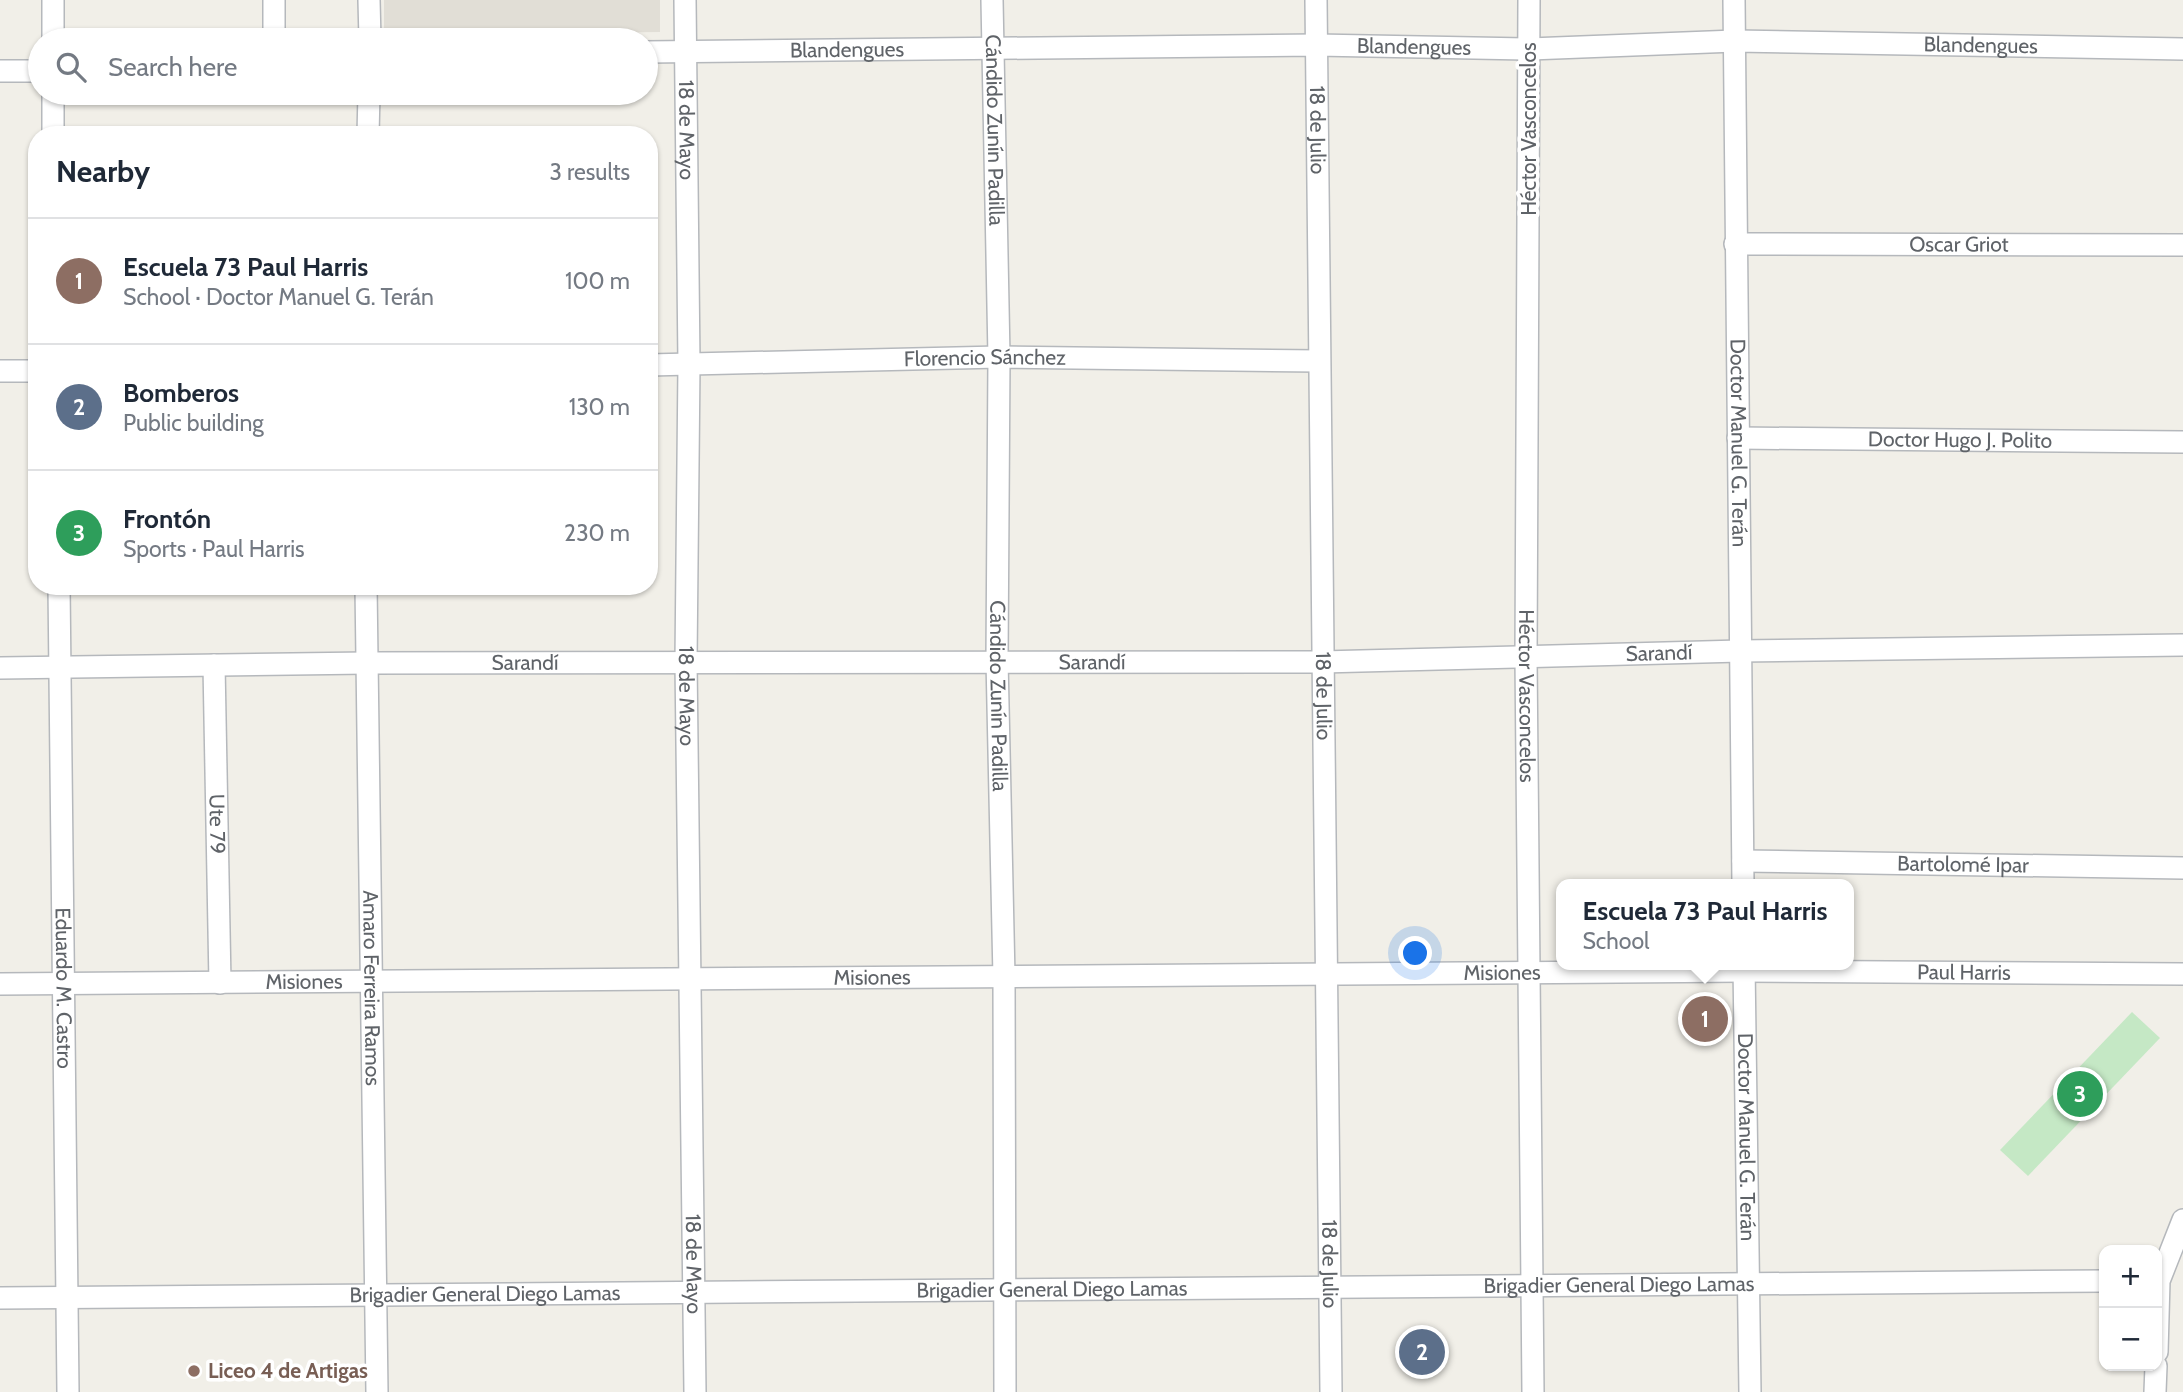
<!DOCTYPE html>
<meta charset="utf-8">
<style>
:root{--surface:#fff;--page:#f2f2f3;--text:#1f2937;--muted:#747a83;--line:#e0e1e3;--accent:#111827}
body{margin:0;font-family:Cabin,sans-serif;background:var(--page);color:var(--text)}
.controls{position:absolute;right:21px;bottom:21px;display:grid;overflow:hidden;border-radius:14px;box-shadow:0 2px 5px #0004}
.controls button{width:63px;height:63px;display:grid;place-items:center;padding:0;border:0;border-bottom:2px solid var(--line);background:var(--surface);color:var(--text);font:35px sans-serif}
.you{position:absolute;left:1416px;top:954px;width:24px;height:24px;margin:-18px;border:5px solid #fff;border-radius:50%;background:#1a73e8;box-shadow:0 0 0 10px #1a73e833}
.badge{display:grid;place-items:center;width:46px;height:46px;border-radius:50%;background:var(--accent);color:#fff;font-size:23px;font-weight:700}
.pin{position:absolute;translate:-50% -50%;border:4px solid #fff;box-shadow:0 2px 7px #0006}
.popup{position:absolute;left:1556px;top:879px;width:298px;height:91px;box-sizing:border-box;display:grid;place-content:center;border-radius:14px;background:var(--surface);filter:drop-shadow(0 2px 5px #0005);font-size:23px;white-space:nowrap;color:var(--muted)}
.popup b{font-size:26px;color:var(--text)}
.popup::after{content:'';position:absolute;left:50%;top:100%;margin-left:-14px;border:14px solid transparent;border-top-color:var(--surface)}
.list{margin:0;padding:0;list-style:none}
h2{display:flex;justify-content:space-between;align-items:center;height:91px;margin:0;padding:0 28px;font-size:30px}
h2 small{font-size:23px;font-weight:400;color:var(--muted)}
.list li{display:grid;grid-template-columns:46px 1fr auto;gap:21px;align-items:center;box-sizing:border-box;height:126px;padding:0 28px;border-top:2px solid var(--line)}
.list b{display:block;font-size:26px;white-space:nowrap}
.list p{margin:0;font-size:23px;white-space:nowrap;color:var(--muted)}
.list em{font-size:23px;font-style:normal;color:var(--muted)}
.icon{flex:none;width:38px;height:38px;fill:none;stroke:currentColor;stroke-width:2;stroke-linecap:round;stroke-linejoin:round}
.map{position:relative;flex:none;width:2183px;height:1392px;overflow:hidden}
.search{position:absolute;background:var(--surface);box-shadow:0 2px 5px #0004;left:28px;top:28px;width:630px;height:77px;display:flex;align-items:center;gap:18px;box-sizing:border-box;padding:0 24px;border-radius:38px;color:var(--muted);font-size:26px}
.panel{position:absolute;background:var(--surface);box-shadow:0 2px 5px #0004;left:28px;top:126px;width:630px;height:469px;border-radius:28px}
.map>svg:first-child{display:block}
.education{fill:#e1ded6}
.green{fill:#c5e8c5}
.lines{fill:none;stroke-linecap:round;stroke-linejoin:round}
.street-casing{stroke:#b5b8bc;stroke-width:24}
.street{stroke:#fff;stroke-width:21}
.education-dot{fill:#8d6e63;stroke:#fff;stroke-width:2.5}
.labels{text-anchor:middle;stroke-width:7;stroke-linejoin:round;paint-order:stroke}
.street-label{font-size:21px;fill:#5f6368;stroke:#fff}
.education-label{font-size:21px;font-weight:bold;fill:#785e54;stroke:#fff;text-anchor:start}
</style>
<div class="map">
<svg width="2183" height="1392" viewBox="0 0 2183 1392">
<rect width="100%" height="100%" fill="#f1efe8"/>
<!-- education -->
<path class="education" d="M384,0H660V32L384,35Z"/>
<!-- green -->
<path class="green" d="M2132,1012L2160,1038L2028,1176L2000,1150Z"/>
<g class="lines">
<defs>
<g id="street">
<path d="M53,0V40"/>
<path d="M274,0V40"/>
<path d="M369,0L370,40"/>
<path id="s1" d="M685,0L689,364L686,662L695,1392"/>
<path id="s2" d="M992,0L999,357L997,660L1004,977L1005,1392"/>
<path id="s3" d="M1316,0L1331,1392"/>
<path id="s4" d="M1529,0L1526,658L1533,1392"/>
<path id="s5" d="M1734,0L1743,884"/>
<path id="s6" d="M646,52L1317,45L1530,49L1735,41L2183,49"/>
<path d="M0,71H40"/>
<path d="M53,93V135"/>
<path d="M368,135L369,93"/>
<path id="s7" d="M1735,244L2183,245"/>
<path id="s8" d="M649,365L999,357L1319,361"/>
<path d="M0,371H37"/>
<path id="s9" d="M1738,438L2183,442"/>
<path id="s10" d="M59,586L68,1392"/>
<path id="s11" d="M366,586L377,1392"/>
<path id="s12" d="M214,665L220,983"/>
<path id="s13" d="M0,668L367,663L1322,662L1740,651L2183,645"/>
<path id="s14" d="M1743,861L2183,868"/>
<path id="s15" d="M1744,965L1750,1392"/>
<path id="s16" d="M0,984L1744,971L2183,974"/>
<path id="s17" d="M0,1298L2104,1281"/>
<path d="M2157,1352L2159,1281L2183,1220"/>
<path d="M2155,1392L2156,1366"/>
</g>
</defs>
<!-- street casing -->
<use href="#street" class="street-casing"/>
<!-- street -->
<use href="#street" class="street"/>
</g>
<!-- markers -->
<circle class="education-dot" cx="194" cy="1371" r="7"/>
<g class="labels">
<!-- street labels -->
<g class="street-label">
<text dy="7" stroke="none"><textPath href="#s6" startOffset="1335">Blandengues</textPath></text>
<text dy="7" stroke="none"><textPath href="#s6" startOffset="768">Blandengues</textPath></text>
<text dy="7" stroke="none"><textPath href="#s6" startOffset="201">Blandengues</textPath></text>
<text dy="7" stroke="none"><textPath href="#s1" startOffset="130">18 de Mayo</textPath></text>
<text dy="7" stroke="none"><textPath href="#s2" startOffset="130">Cándido Zunín Padilla</textPath></text>
<text dy="7" stroke="none"><textPath href="#s3" startOffset="130">18 de Julio</textPath></text>
<text transform="translate(1529 129) rotate(-90)" y="7">Héctor Vasconcelos</text>
<text dy="7" stroke="none"><textPath href="#s7" startOffset="224">Oscar Griot</textPath></text>
<text dy="7" stroke="none"><textPath href="#s8" startOffset="336">Florencio Sánchez</textPath></text>
<text dy="7" stroke="none"><textPath href="#s9" startOffset="222">Doctor Hugo J. Polito</textPath></text>
<text dy="7" stroke="none"><textPath href="#s5" startOffset="443">Doctor Manuel G. Terán</textPath></text>
<text dy="7" stroke="none"><textPath href="#s13" startOffset="1659">Sarandí</textPath></text>
<text dy="7" stroke="none"><textPath href="#s13" startOffset="1092">Sarandí</textPath></text>
<text dy="7" stroke="none"><textPath href="#s13" startOffset="525">Sarandí</textPath></text>
<text dy="7" stroke="none"><textPath href="#s1" startOffset="696">18 de Mayo</textPath></text>
<text dy="7" stroke="none"><textPath href="#s2" startOffset="696">Cándido Zunín Padilla</textPath></text>
<text dy="7" stroke="none"><textPath href="#s3" startOffset="696">18 de Julio</textPath></text>
<text dy="7" stroke="none"><textPath href="#s4" startOffset="696">Héctor Vasconcelos</textPath></text>
<text dy="7" stroke="none"><textPath href="#s12" startOffset="159">Ute 79</textPath></text>
<text dy="7" stroke="none"><textPath href="#s14" startOffset="220">Bartolomé Ipar</textPath></text>
<text dy="7" stroke="none"><textPath href="#s16" startOffset="1502">Misiones</textPath></text>
<text dy="7" stroke="none"><textPath href="#s16" startOffset="1964">Paul Harris</textPath></text>
<text dy="7" stroke="none"><textPath href="#s16" startOffset="872">Misiones</textPath></text>
<text dy="7" stroke="none"><textPath href="#s16" startOffset="304">Misiones</textPath></text>
<text dy="7" stroke="none"><textPath href="#s10" startOffset="402">Eduardo M. Castro</textPath></text>
<text dy="7" stroke="none"><textPath href="#s11" startOffset="402">Amaro Ferreira Ramos</textPath></text>
<text dy="7" stroke="none"><textPath href="#s15" startOffset="172">Doctor Manuel G. Terán</textPath></text>
<text dy="7" stroke="none"><textPath href="#s1" startOffset="1264">18 de Mayo</textPath></text>
<text dy="7" stroke="none"><textPath href="#s3" startOffset="1264">18 de Julio</textPath></text>
<text dy="7" stroke="none"><textPath href="#s17" startOffset="1619">Brigadier General Diego Lamas</textPath></text>
<text dy="7" stroke="none"><textPath href="#s17" startOffset="1052">Brigadier General Diego Lamas</textPath></text>
<text dy="7" stroke="none"><textPath href="#s17" startOffset="485">Brigadier General Diego Lamas</textPath></text>
</g>
<!-- education labels -->
<g class="education-label">
<text x="208" y="1378">Liceo 4 de Artigas</text>
</g>
</g>
</svg>
<div class="controls">
<button>+</button>
<button>−</button>
</div>
<div class="you"></div>
<div class="pin badge" style="left:1705px;top:1019px;background:#8d6e63">1</div>
<div class="popup"><b>Escuela 73 Paul Harris</b>School</div>
<div class="pin badge" style="left:1422px;top:1352px;background:#5c6f8a">2</div>
<div class="pin badge" style="left:2080px;top:1094px;background:#2e9e5b">3</div>
<div class="search"><svg class="icon" aria-label="search" viewBox="0 0 24 24"><circle cx="10" cy="10" r="6"/><path d="M15 15l6 6"/></svg>Search here</div>
<section class="panel">
<h2>Nearby<small>3 results</small></h2>
<ul class="list">
<li><span class="badge" style="background:#8d6e63">1</span><div><b>Escuela 73 Paul Harris</b><p>School · Doctor Manuel G. Terán</p></div><em>100 m</em></li>
<li><span class="badge" style="background:#5c6f8a">2</span><div><b>Bomberos</b><p>Public building</p></div><em>130 m</em></li>
<li><span class="badge" style="background:#2e9e5b">3</span><div><b>Frontón</b><p>Sports · Paul Harris</p></div><em>230 m</em></li>
</ul>
</section>
</div>
